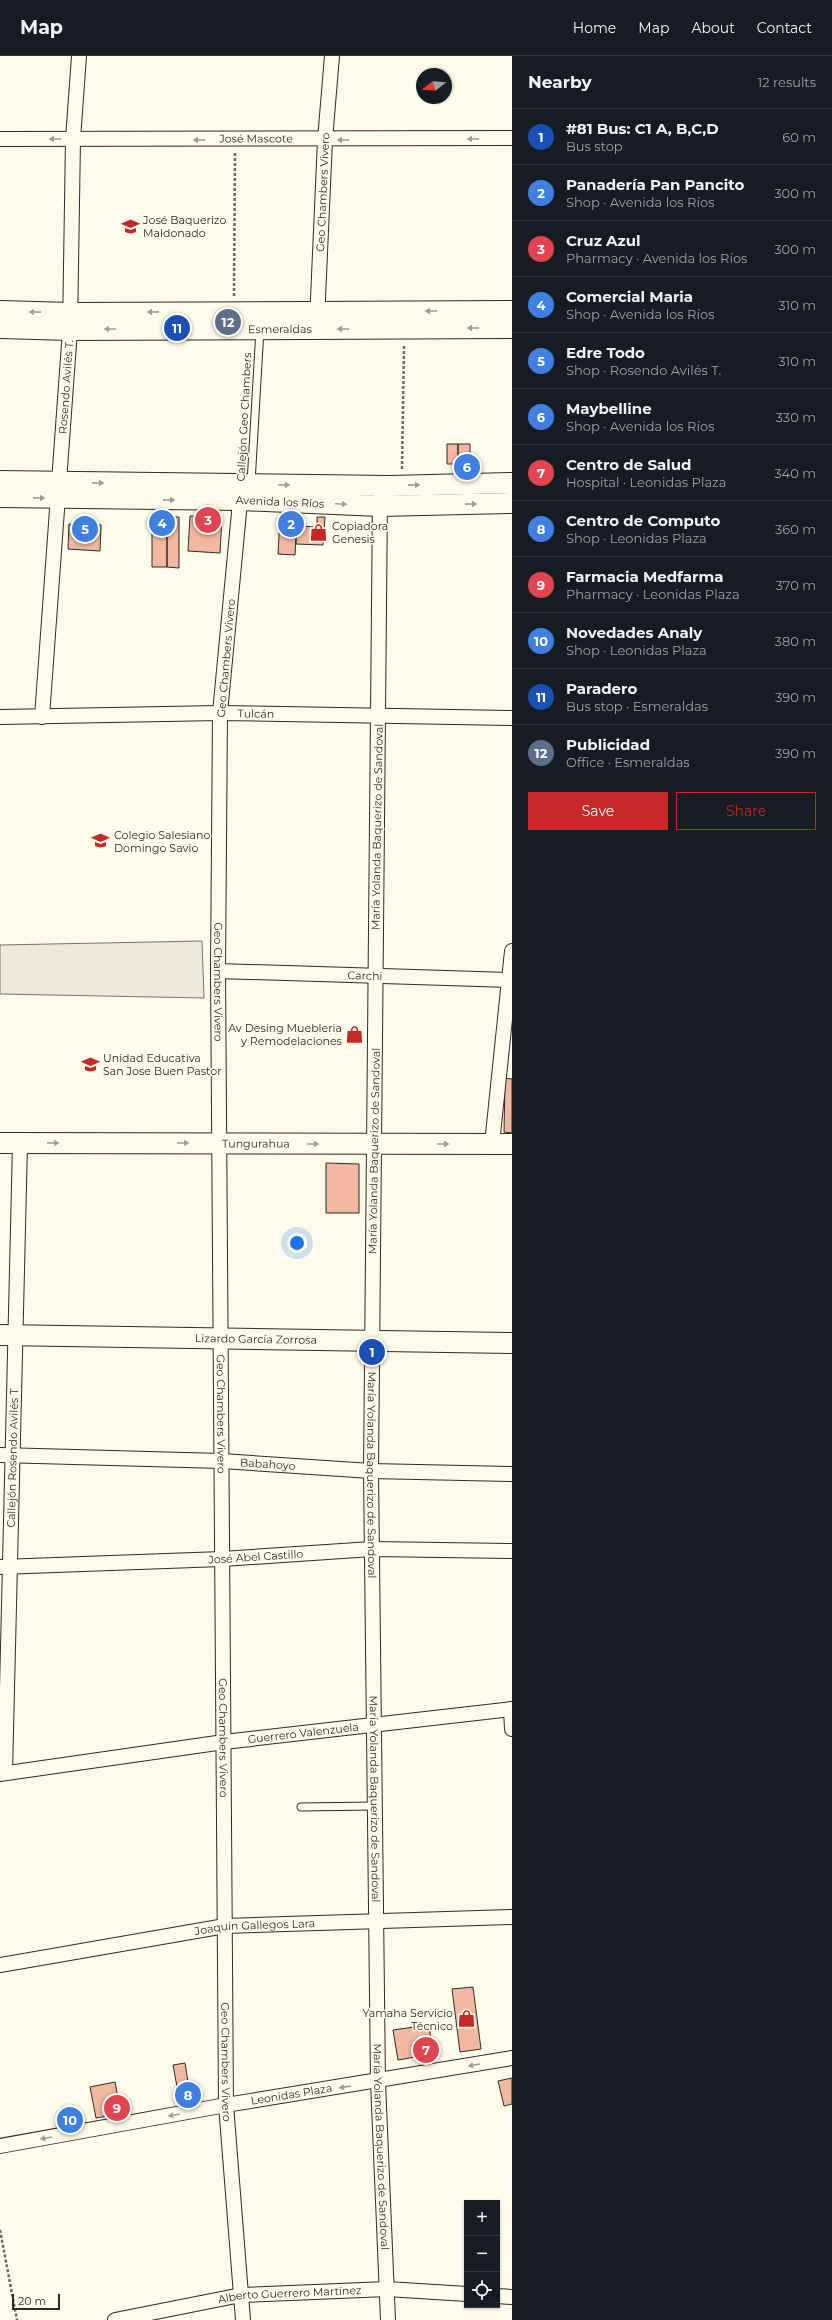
<!DOCTYPE html>
<meta charset="utf-8">
<style>
:root{--surface:#171b24;--page:#20242c;--text:#f1f3f6;--muted:#9ea1a6;--line:#363941;--accent:#c62828}
body{margin:0;font-family:Montserrat,sans-serif;background:var(--page);color:var(--text)}
.controls{position:absolute;right:12px;bottom:12px;display:grid;overflow:hidden;border-radius:0px;box-shadow:0 1px 3px #0004}
.controls button{width:36px;height:36px;display:grid;place-items:center;padding:0;border:0;border-bottom:1px solid var(--line);background:var(--surface);color:var(--text);font:20px sans-serif}
.compass{position:absolute;left:416px;top:12px;width:36px;height:36px;border-radius:50%;background:var(--surface);box-shadow:0 1px 3px #0004;rotate:253deg}
.scale{position:absolute;left:12px;bottom:10px;width:48px;box-sizing:border-box;padding-left:4px;border:2px solid #2b2b2b;border-top:0;font-size:11px;line-height:14px;white-space:nowrap;color:#2b2b2b;-webkit-text-stroke:3px #fdfbea;paint-order:stroke}
.you{position:absolute;left:297px;top:1187px;width:14px;height:14px;margin:-10px;border:3px solid #fff;border-radius:50%;background:#1a73e8;box-shadow:0 0 0 6px #1a73e833}
.badge{display:grid;place-items:center;width:26px;height:26px;border-radius:50%;background:var(--accent);color:#fff;font-size:13px;font-weight:700}
.pin{position:absolute;translate:-50% -50%;border:2px solid #fff;box-shadow:0 1px 4px #0006}
.list{margin:0;padding:0;list-style:none}
h2{display:flex;justify-content:space-between;align-items:center;height:52px;margin:0;padding:0 16px;font-size:17px}
h2 small{font-size:13px;font-weight:400;color:var(--muted)}
.list li{display:grid;grid-template-columns:26px 1fr auto;gap:12px;align-items:center;box-sizing:border-box;height:56px;padding:0 16px;border-top:1px solid var(--line)}
.list b{display:block;font-size:15px;white-space:nowrap}
.list p{margin:0;font-size:13px;white-space:nowrap;color:var(--muted)}
.list em{font-size:13px;font-style:normal;color:var(--muted)}
.actions{display:flex;gap:8px;padding:12px 16px}
.actions a{flex:1;padding:9px 0;border:1px solid var(--accent);border-radius:0px;text-align:center;font-size:14px;color:var(--accent)}
.actions .main{background:var(--accent);color:#fff}
.icon{flex:none;width:22px;height:22px;fill:none;stroke:currentColor;stroke-width:2;stroke-linecap:round;stroke-linejoin:round}
.map{position:relative;flex:none;width:512px;height:2264px;overflow:hidden}
header{display:flex;align-items:center;gap:24px;box-sizing:border-box;height:56px;padding:0 20px;background:var(--surface);border-bottom:1px solid var(--line)}
header strong{font-size:19px}
nav{display:flex;gap:22px;margin-inline-start:auto;font-size:14px}
main{display:flex}
aside{flex:1;background:var(--surface)}
.map>svg:first-child{display:block}
.green{fill:#ecebdb;stroke:#74746e}
.building{fill:#f2b8a0;stroke:#2b2b2b}
.lines{fill:none;stroke-linecap:round;stroke-linejoin:round}
.lane-casing{stroke:#2b2b2b;stroke-width:9}
.street-casing{stroke:#2b2b2b;stroke-width:16}
.secondary-casing{stroke:#2b2b2b;stroke-width:22}
.path{stroke:#6a6964;stroke-width:2.5;stroke-dasharray:3 2;stroke-linecap:butt}
.lane{stroke:#fdfbea;stroke-width:7}
.street{stroke:#fdfbea;stroke-width:14}
.secondary{stroke:#fdfbea;stroke-width:20}
.oneway{fill:#9e9d94}
.labels{text-anchor:middle;stroke-width:3;stroke-linejoin:round;paint-order:stroke}
.street-label{font-size:11px;fill:#2b2b2b;stroke:#fdfbea}
.poi-label{font-size:11px;fill:#2b2b2b;stroke:#fdfbea;text-anchor:start}
</style>
<header>
<strong>Map</strong>
<nav><a>Home</a><a>Map</a><a>About</a><a>Contact</a></nav>
</header>
<main>
<div class="map">
<svg width="512" height="2264" viewBox="0 0 512 2264">
<rect width="100%" height="100%" fill="#fdfbea"/>
<!-- green -->
<path class="green" d="M202,885L204,942L0,938V889Z"/>
<!-- building -->
<path class="building" d="M447,388H458V408H447Z
M458,388H470V421H458Z
M190,460L222,461L220,497L188,495Z
M152,461H167V511H152Z
M167,461H179V512L167,511Z
M280,461L297,462L295,499L278,498Z
M317,461H325L323,489L296,488V470L317,471Z
M69,468L101,469L100,495L68,493Z
M505,1022L512,1023V1077L504,1076Z
M326,1107L359,1108V1157H326Z
M473,1931L481,1993L460,1996L452,1933Z
M429,1969L433,1998L398,2004L393,1974Z
M185,2007L191,2045L180,2047L173,2009Z
M512,2022V2048L504,2050L498,2025Z
M115,2026L121,2058L96,2062L90,2031Z
M71,2053L74,2069L62,2071L59,2055Z"/>
<g class="lines">
<defs>
<path id="lane" d="M251,427L260,273
M301,1751L375,1750"/>
<g id="street">
<path id="s1" d="M0,83L512,82"/>
<path id="s2" d="M317,265L325,84L332,0"/>
<path id="s3" d="M241,435L220,657L218,915L226,2049L243,2264"/>
<path id="s4" d="M380,442L371,1415L378,2026L388,2264"/>
<path id="s5" d="M0,661L220,657L512,662"/>
<path id="s6" d="M42,661L70,274L73,83L79,0"/>
<path id="s7" d="M218,915L512,924"/>
<path d="M492,1088L512,895"/>
<path id="s8" d="M0,1399L222,1405L371,1415L512,1418"/>
<path id="s9" d="M0,1511L222,1503L372,1493L512,1495"/>
<path d="M511,1653L512,1673"/>
<path id="s10" d="M5,1717L20,1088"/>
<path id="s11" d="M0,1718L224,1686L512,1653"/>
<path id="s12" d="M0,1909L225,1870L512,1861"/>
<path id="s13" d="M0,2090L226,2049L512,2002"/>
<path d="M497,2240L512,2241"/>
<path id="s14" d="M115,2264L241,2239L387,2233L467,2238"/>
</g>
<g id="secondary">
<path d="M0,255L70,257L512,255"/>
<path id="s15" d="M0,272L70,274L512,272"/>
<path d="M0,425L390,430L512,427"/>
<path id="s16" d="M0,441L241,444L379,450L512,447"/>
<path id="s17" d="M0,1087L512,1088"/>
<path id="s18" d="M0,1279L512,1287"/>
</g>
</defs>
<!-- lane casing -->
<use href="#lane" class="lane-casing"/>
<!-- street casing -->
<use href="#street" class="street-casing"/>
<!-- secondary casing -->
<use href="#secondary" class="secondary-casing"/>
<!-- path -->
<path class="path" d="M234,240L235,97
M402,413L404,290
M0,2174L17,2264"/>
<!-- lane -->
<use href="#lane" class="lane"/>
<!-- street -->
<use href="#street" class="street"/>
<!-- secondary -->
<use href="#secondary" class="secondary"/>
</g>
<!-- one-way arrows -->
<defs><path id="oneway-solid" d="M-6-.8H1V-3.2L6.5 0L1 3.2V.8H-6Z"/></defs>
<g class="oneway">
<use href="#oneway-solid" transform="translate(55 83) rotate(-180)"/>
<use href="#oneway-solid" transform="translate(473 83) rotate(180)"/>
<use href="#oneway-solid" transform="translate(199 84) rotate(-180)"/>
<use href="#oneway-solid" transform="translate(343 84) rotate(180)"/>
<use href="#oneway-solid" transform="translate(431 255) rotate(-180)"/>
<use href="#oneway-solid" transform="translate(35 256) rotate(-179)"/>
<use href="#oneway-solid" transform="translate(153 256) rotate(179)"/>
<use href="#oneway-solid" transform="translate(473 272) rotate(180)"/>
<use href="#oneway-solid" transform="translate(110 273) rotate(180)"/>
<use href="#oneway-solid" transform="translate(343 273) rotate(180)"/>
<use href="#oneway-solid" transform="translate(98 427) rotate(1)"/>
<use href="#oneway-solid" transform="translate(284 429)"/>
<use href="#oneway-solid" transform="translate(414 429) rotate(-1)"/>
<use href="#oneway-solid" transform="translate(39 442) rotate(1)"/>
<use href="#oneway-solid" transform="translate(169 444) rotate(1)"/>
<use href="#oneway-solid" transform="translate(341 448) rotate(2)"/>
<use href="#oneway-solid" transform="translate(471 448) rotate(-1)"/>
<use href="#oneway-solid" transform="translate(53 1087)"/>
<use href="#oneway-solid" transform="translate(183 1087)"/>
<use href="#oneway-solid" transform="translate(313 1088)"/>
<use href="#oneway-solid" transform="translate(443 1088)"/>
<use href="#oneway-solid" transform="translate(474 2009) rotate(170)"/>
<use href="#oneway-solid" transform="translate(345 2031) rotate(171)"/>
<use href="#oneway-solid" transform="translate(174 2059) rotate(170)"/>
<use href="#oneway-solid" transform="translate(46 2082) rotate(170)"/>
</g>
<!-- icons -->
<defs>
<symbol id="school-bare" viewBox="-9 -9 18 18"><path d="M0-5L7-2L0 1L-7-2ZM-4 1L0 2.5L4 1V4Q0 6-4 4Z" fill="#c62828" stroke="#fdfbea" stroke-width="2.5" paint-order="stroke"/></symbol>
<symbol id="shop-bare" viewBox="-9 -9 18 18"><path d="M-5-2.5h2.3a2.7 3.5 0 0 1 5.4 0H5L5.5 6h-11ZM-1.5-2.5h3a1.5 2.3 0 0 0-3 0Z" fill="#c62828" stroke="#fdfbea" stroke-width="2.5" paint-order="stroke"/></symbol>
</defs>
<g fill-rule="evenodd">
<use href="#school-bare" x="118" y="158" width="25" height="25"/>
<use href="#shop-bare" x="306" y="464" width="25" height="25"/>
<use href="#school-bare" x="88" y="772" width="25" height="25"/>
<use href="#shop-bare" x="342" y="966" width="25" height="25"/>
<use href="#school-bare" x="78" y="996" width="25" height="25"/>
<use href="#shop-bare" x="454" y="1950" width="25" height="25"/>
</g>
<g class="labels">
<!-- street labels -->
<g class="street-label">
<text dy="4" stroke="none"><textPath href="#s1" startOffset="256">José Mascote</textPath></text>
<text dy="4" stroke="none"><textPath href="#s2" startOffset="129">Geo Chambers Vivero</textPath></text>
<text dy="4" stroke="none"><textPath href="#s15" startOffset="280">Esmeraldas</textPath></text>
<text dy="4" stroke="none"><textPath href="#s6" startOffset="331">Rosendo Avilés T.</textPath></text>
<text transform="translate(244 361) rotate(-87)" y="4">Callejón Geo Chambers</text>
<text dy="4" stroke="none"><textPath href="#s16" startOffset="280">Avenida los Ríos</textPath></text>
<text transform="translate(226 602) rotate(-85)" y="4">Geo Chambers Vivero</text>
<text dy="4" stroke="none"><textPath href="#s5" startOffset="256">Tulcán</textPath></text>
<text transform="translate(377 771) rotate(-89)" y="4">María Yolanda Baquerizo de Sandoval</text>
<text dy="4" stroke="none"><textPath href="#s7" startOffset="147">Carchi</textPath></text>
<text dy="4" stroke="none"><textPath href="#s3" startOffset="492">Geo Chambers Vivero</textPath></text>
<text dy="4" stroke="none"><textPath href="#s17" startOffset="256">Tungurahua</textPath></text>
<text transform="translate(374 1095) rotate(-89)" y="4">María Yolanda Baquerizo de Sandoval</text>
<text dy="4" stroke="none"><textPath href="#s18" startOffset="256">Lizardo García Zorrosa</textPath></text>
<text dy="4" stroke="none"><textPath href="#s3" startOffset="924">Geo Chambers Vivero</textPath></text>
<text dy="4" stroke="none"><textPath href="#s10" startOffset="315">Callejón Rosendo Avilés T</textPath></text>
<text dy="4" stroke="none"><textPath href="#s8" startOffset="268">Babahoyo</textPath></text>
<text dy="4" stroke="none"><textPath href="#s4" startOffset="977">María Yolanda Baquerizo de Sandoval</textPath></text>
<text dy="4" stroke="none"><textPath href="#s9" startOffset="256">José Abel Castillo</textPath></text>
<text dy="4" stroke="none"><textPath href="#s11" startOffset="306">Guerrero Valenzuela</textPath></text>
<text dy="4" stroke="none"><textPath href="#s3" startOffset="1248">Geo Chambers Vivero</textPath></text>
<text dy="4" stroke="none"><textPath href="#s4" startOffset="1301">María Yolanda Baquerizo de Sandoval</textPath></text>
<text dy="4" stroke="none"><textPath href="#s12" startOffset="258">Joaquín Gallegos Lara</textPath></text>
<text dy="4" stroke="none"><textPath href="#s3" startOffset="1572">Geo Chambers Vivero</textPath></text>
<text dy="4" stroke="none"><textPath href="#s13" startOffset="296">Leonidas Plaza</textPath></text>
<text dy="4" stroke="none"><textPath href="#s4" startOffset="1649">María Yolanda Baquerizo de Sandoval</textPath></text>
<text dy="4" stroke="none"><textPath href="#s14" startOffset="177">Alberto Guerrero Martínez</textPath></text>
</g>
<!-- poi labels -->
<g class="poi-label">
<text x="143" y="168">José Baquerizo<tspan x="143" dy="13">Maldonado</tspan></text>
<text x="332" y="474">Copiadora<tspan x="332" dy="13">Genesis</tspan></text>
<text x="114" y="783">Colegio Salesiano<tspan x="114" dy="13">Domingo Savio</tspan></text>
<text x="342" y="976" text-anchor="end">Av Desing Muebleria<tspan x="342" dy="13">y Remodelaciones</tspan></text>
<text x="103" y="1006">Unidad Educativa<tspan x="103" dy="13">San Jose Buen Pastor</tspan></text>
<text x="453" y="1961" text-anchor="end">Yamaha Servicio<tspan x="453" dy="13">Técnico</tspan></text>
</g>
</g>
</svg>
<div class="controls">
<button>+</button>
<button>−</button>
<button><svg class="icon" aria-label="locate" viewBox="0 0 24 24"><circle cx="12" cy="12" r="6"/><path d="M12 2v4M12 18v4M2 12h4M18 12h4"/></svg></button>
</div>
<svg class="compass" viewBox="-18 -18 36 36"><path d="M0-13l5 13h-10z" fill="#e53935"/><path d="M0 13l5-13h-10z" fill="#9ea1a6"/></svg>
<div class="scale">20 m</div>
<div class="you"></div>
<div class="pin badge" style="left:372px;top:1296px;background:#1a4fb4">1</div>
<div class="pin badge" style="left:291px;top:468px;background:#3f7fe0">2</div>
<div class="pin badge" style="left:208px;top:464px;background:#e0444e">3</div>
<div class="pin badge" style="left:162px;top:467px;background:#3f7fe0">4</div>
<div class="pin badge" style="left:85px;top:473px;background:#3f7fe0">5</div>
<div class="pin badge" style="left:467px;top:411px;background:#3f7fe0">6</div>
<div class="pin badge" style="left:426px;top:1994px;background:#e0444e">7</div>
<div class="pin badge" style="left:188px;top:2039px;background:#3f7fe0">8</div>
<div class="pin badge" style="left:117px;top:2052px;background:#e0444e">9</div>
<div class="pin badge" style="left:70px;top:2064px;background:#3f7fe0">10</div>
<div class="pin badge" style="left:177px;top:272px;background:#1a4fb4">11</div>
<div class="pin badge" style="left:228px;top:266px;background:#5c6f8a">12</div>
</div>
<aside>
<h2>Nearby<small>12 results</small></h2>
<ul class="list">
<li><span class="badge" style="background:#1a4fb4">1</span><div><b>#81 Bus: C1 A, B,C,D</b><p>Bus stop</p></div><em>60 m</em></li>
<li><span class="badge" style="background:#3f7fe0">2</span><div><b>Panadería Pan Pancito</b><p>Shop · Avenida los Ríos</p></div><em>300 m</em></li>
<li><span class="badge" style="background:#e0444e">3</span><div><b>Cruz Azul</b><p>Pharmacy · Avenida los Ríos</p></div><em>300 m</em></li>
<li><span class="badge" style="background:#3f7fe0">4</span><div><b>Comercial Maria</b><p>Shop · Avenida los Ríos</p></div><em>310 m</em></li>
<li><span class="badge" style="background:#3f7fe0">5</span><div><b>Edre Todo</b><p>Shop · Rosendo Avilés T.</p></div><em>310 m</em></li>
<li><span class="badge" style="background:#3f7fe0">6</span><div><b>Maybelline</b><p>Shop · Avenida los Ríos</p></div><em>330 m</em></li>
<li><span class="badge" style="background:#e0444e">7</span><div><b>Centro de Salud</b><p>Hospital · Leonidas Plaza</p></div><em>340 m</em></li>
<li><span class="badge" style="background:#3f7fe0">8</span><div><b>Centro de Computo</b><p>Shop · Leonidas Plaza</p></div><em>360 m</em></li>
<li><span class="badge" style="background:#e0444e">9</span><div><b>Farmacia Medfarma</b><p>Pharmacy · Leonidas Plaza</p></div><em>370 m</em></li>
<li><span class="badge" style="background:#3f7fe0">10</span><div><b>Novedades Analy</b><p>Shop · Leonidas Plaza</p></div><em>380 m</em></li>
<li><span class="badge" style="background:#1a4fb4">11</span><div><b>Paradero</b><p>Bus stop · Esmeraldas</p></div><em>390 m</em></li>
<li><span class="badge" style="background:#5c6f8a">12</span><div><b>Publicidad</b><p>Office · Esmeraldas</p></div><em>390 m</em></li>
</ul>
<div class="actions"><a class="main">Save</a><a>Share</a></div>
</aside>
</main>
